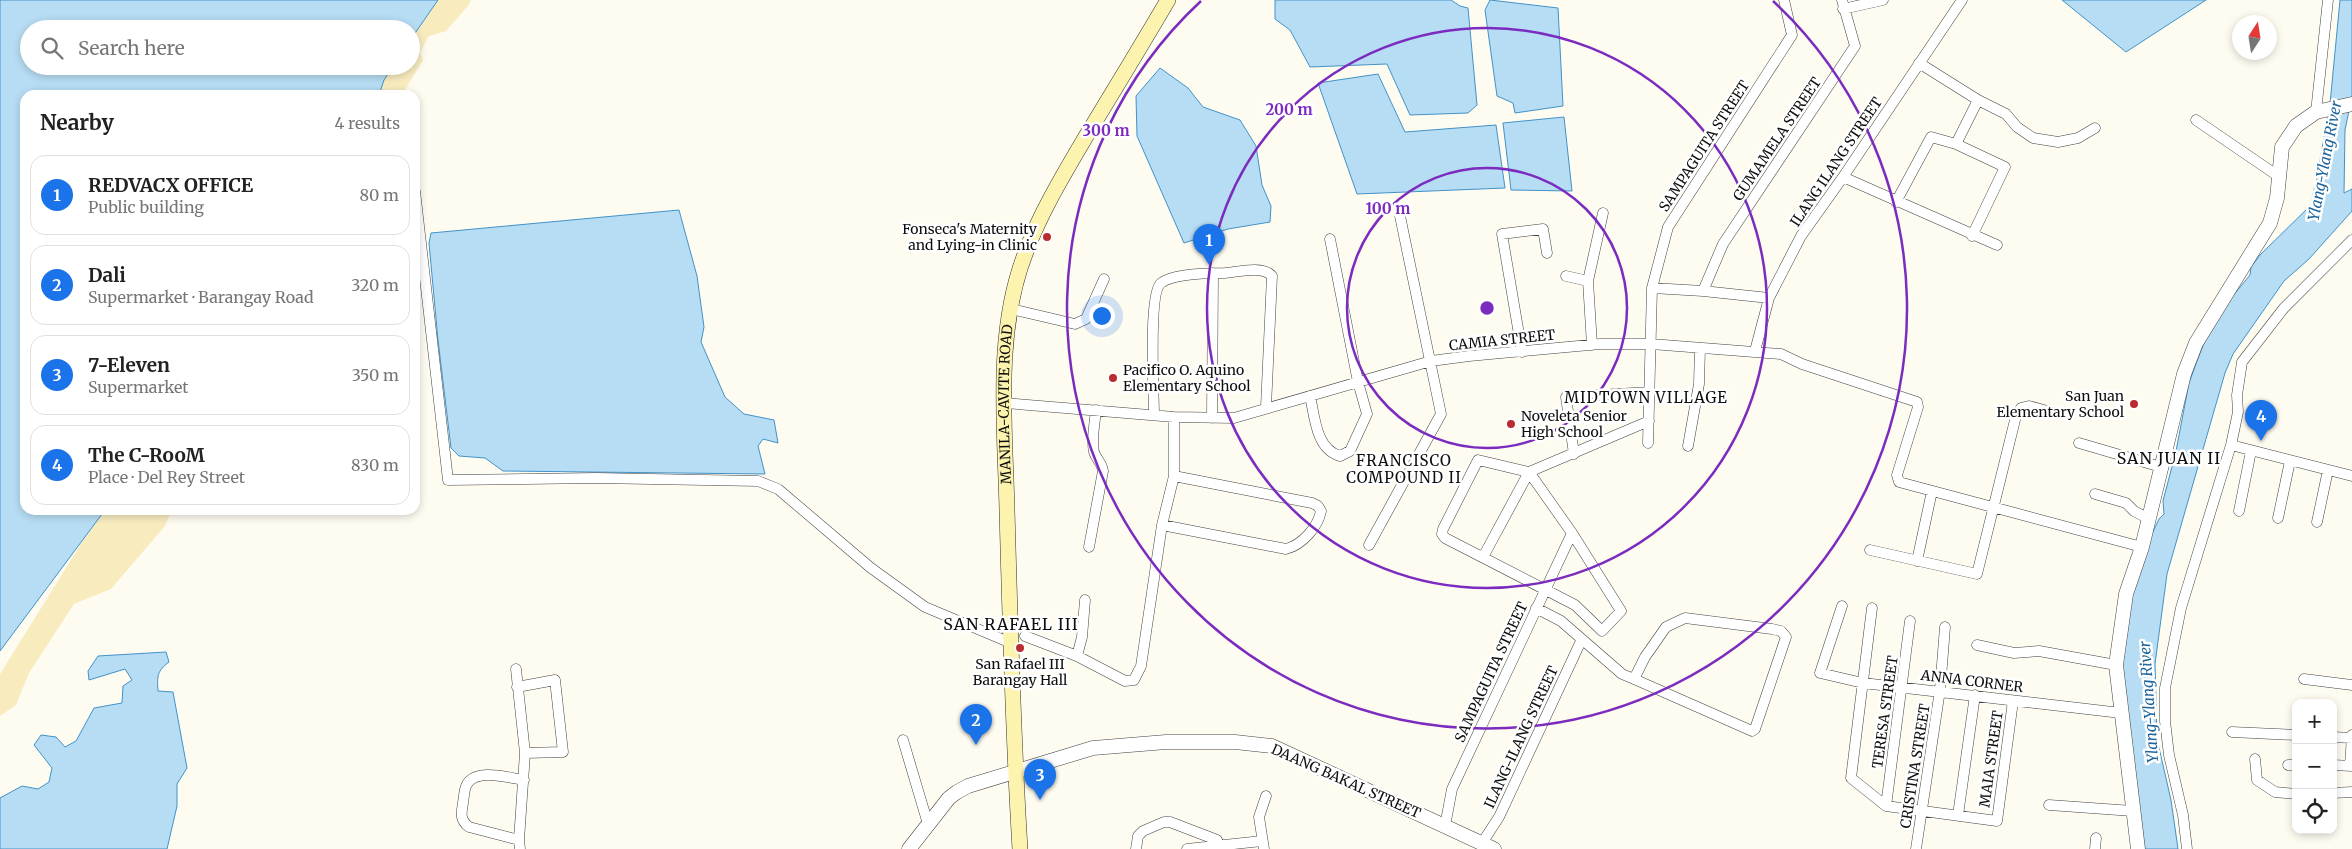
<!DOCTYPE html>
<meta charset="utf-8">
<style>
:root{--surface:#fff;--page:#f2f2f2;--text:#222;--muted:#767676;--line:#e0e0e0;--accent:#1a73e8}
body{margin:0;font-family:Merriweather,serif;background:var(--page);color:var(--text)}
.controls{position:absolute;right:15px;bottom:15px;display:grid;overflow:hidden;border-radius:10px;box-shadow:0 2px 8px #0003}
.controls button{width:45px;height:45px;display:grid;place-items:center;padding:0;border:0;border-bottom:1px solid var(--line);background:var(--surface);color:var(--text);font:25px sans-serif}
.compass{position:absolute;left:2232px;top:15px;width:45px;height:45px;border-radius:50%;background:var(--surface);box-shadow:0 2px 8px #0003;rotate:12deg}
.you{position:absolute;left:1101px;top:315px;width:18px;height:18px;margin:-12px;border:4px solid #fff;border-radius:50%;background:#1a73e8;box-shadow:0 0 0 8px #1a73e833}
.badge{display:grid;place-items:center;width:32px;height:32px;border-radius:50%;background:var(--accent);color:#fff;font-size:16px;font-weight:700}
.pin{position:absolute;translate:-50% -41px;filter:drop-shadow(0 1px 2px #0008)}
.pin::after{content:'';position:absolute;top:26px;width:18px;height:15px;background:inherit;clip-path:polygon(0 0,100% 0,50% 100%)}
.list{margin:0;padding:0;list-style:none}
h2{display:flex;justify-content:space-between;align-items:center;height:65px;margin:0;padding:0 20px;font-size:21px}
h2 small{font-size:16px;font-weight:400;color:var(--muted)}
.list li{display:grid;grid-template-columns:32px 1fr auto;gap:15px;align-items:center;box-sizing:border-box;height:80px;margin:0 10px 10px;padding:0 10px;border:1px solid var(--line);border-radius:15px}
.list b{display:block;font-size:19px;white-space:nowrap}
.list p{margin:0;font-size:16px;white-space:nowrap;color:var(--muted)}
.list em{font-size:16px;font-style:normal;color:var(--muted)}
.icon{flex:none;width:28px;height:28px;fill:none;stroke:currentColor;stroke-width:2;stroke-linecap:round;stroke-linejoin:round}
.map{position:relative;flex:none;width:2352px;height:849px;overflow:hidden}
.search{position:absolute;background:var(--surface);box-shadow:0 2px 8px #0003;left:20px;top:20px;width:400px;height:55px;display:flex;align-items:center;gap:12px;box-sizing:border-box;padding:0 18px;border-radius:28px;color:var(--muted);font-size:19px}
.panel{position:absolute;background:var(--surface);box-shadow:0 2px 8px #0003;left:20px;top:90px;width:400px;height:425px;border-radius:15px}
.map>svg:first-child{display:block}
.sand{fill:#f8ecbf}
.water{fill:#b7ddf4;stroke:#4192c8}
.lines{fill:none;stroke-linecap:round;stroke-linejoin:round}
.river{stroke:#b7ddf4;stroke-width:16}
.minor-casing{stroke:#414141;stroke-width:11}
.tertiary-casing{stroke:#414141;stroke-width:15}
.secondary-casing{stroke:#303030;stroke-width:16}
.minor{stroke:#fff;stroke-width:10}
.tertiary{stroke:#fff;stroke-width:14}
.secondary{stroke:#fcf3ae;stroke-width:15}
.ring{fill:none;stroke:#7b2cbf;stroke-width:2.5}
.poi-dot{fill:#ba2b32;stroke:#fff;stroke-width:2}
.labels{text-anchor:middle;stroke-width:5;stroke-linejoin:round;paint-order:stroke}
.street-label{font-size:14px;fill:#0e0e0e;stroke:#fff}
.poi-label{font-size:14px;fill:#0e0e0e;stroke:#fff;text-anchor:end}
.water-label{font-size:15px;font-style:italic;fill:#1c649c;stroke:#fff}
.neighbourhood-label{font-size:15px;letter-spacing:1px;fill:#0e0e0e;stroke:#fff}
.quarter-label{font-size:16px;letter-spacing:1px;fill:#0e0e0e;stroke:#fff}
.centre{fill:#7b2cbf;stroke:#fff;stroke-width:2.5}
.ring-label{font-size:15px;text-anchor:middle;font-weight:bold;fill:#7b2cbf;stroke:#fff;stroke-width:5;stroke-linejoin:round;paint-order:stroke}
</style>
<div class="map">
<svg width="2352" height="849" viewBox="0 0 2352 849">
<rect width="100%" height="100%" fill="#fefcf1"/>
<!-- sand -->
<path class="sand" d="M438,0H471L468,6L446,31L429,36L420,52L423,60L402,95H379L384,80L393,66H411V39Z
M105,510H172L165,526L111,589L74,604L29,673L16,705L0,716V674L84,539Z"/>
<!-- water -->
<path class="water" d="M0,0H438L411,39V29H29V66H393L384,80L379,95H25V510H105L0,651Z
M1275,0H1451L1460,6L1468,8L1477,105L1468,113L1410,115L1387,64L1310,67L1290,30L1275,19Z
M1490,0L1558,8L1563,106L1515,113L1513,103L1497,96L1485,10Z
M2062,0H2206L2126,52Z
M2340,0H2352V96L2345,130L2344,193L2352,189V211L2309,259L2284,281L2233,354L2225,373L2167,574L2155,664L2157,739L2171,800L2178,849H2144L2121,675L2131,600L2149,540L2159,519L2164,514L2163,501L2176,451L2189,383L2197,361L2213,320L2250,275L2251,267L2260,255L2312,204L2330,104Z
M1160,68L1188,88L1203,107L1240,120L1256,146L1262,185L1271,206L1270,222L1228,229L1184,243L1137,136L1136,96Z
M1378,74L1405,132L1496,125L1505,188L1357,194L1318,83Z
M1564,117L1572,191L1511,190L1503,123Z
M679,210L697,276L704,327L701,342L725,397L744,414L774,420L778,443L763,439L758,446L765,474L503,471L485,458L459,456L451,448L438,340L429,243L431,233Z
M166,652L169,662C157,671 157,676 158,691L173,692L187,768L177,784V806L167,849H0V798L22,786L38,789L49,782L52,768L34,745L41,735L56,737L65,747L76,741L94,708L122,703L123,686L132,680L125,669L89,680L88,671L98,656Z"/>
<g class="lines">
<!-- river -->
<path class="river" d="M2301,241L2315,225L2321,191"/>
<defs>
<path id="minor" d="M1843,9L1883,0
M1919,63L1978,100L2006,114L2017,127L2033,138L2058,142L2078,138L2095,128
M2316,112L2328,0
M2196,120L2278,176
M1956,144L1978,100
M1843,177L1997,245
M415,191L448,480L596,478L758,481L778,489L871,568L925,607L1011,643
M1896,202L1931,137L1956,144L2005,167L1972,236
M1566,276L1588,281
M1652,288L1703,291L1769,298
M1703,291L1723,244L1855,46L1842,0
M1011,309L1075,324L1086,319L1104,279
M1592,345L1588,281L1603,213
M1755,351L1769,298L1801,236L1843,177L1962,0
M1522,352L1502,234L1543,229L1547,253
M1310,396C1315,418 1316,449 1340,456L1350,451L1367,414L1358,382L1330,239
M1005,403L1174,417L1234,418L1431,361L1469,356L1600,344H1651L1781,354L1802,364L1917,402L1918,407L1897,475L1899,482L2142,547
M1154,415C1154,395 1148,293 1161,283C1173,274 1209,273 1225,273C1237,272 1263,265 1272,276L1266,407
M1212,418L1213,273
M1648,443L1652,288L1668,227L1792,35L1784,0
M2079,443L2161,467
M2231,445L2352,476
M1688,446L1699,384L1700,348
M1574,454L1566,397L1650,392
M1478,460L1529,472L1572,533L1621,611L1602,631L1575,605L1445,538L1442,534L1443,529Z
M1529,472L1649,421
M2095,494L2126,503L2134,511L2149,519
M2239,511L2251,451
M2278,518L2290,461
M2317,522L2328,470
M1162,525L1286,549C1302,545 1318,527 1321,511L1318,506L1312,503L1174,476
M1369,545L1441,414L1400,216
M1089,547L1103,471C1102,463 1096,459 1094,452C1091,440 1095,422 1096,410
M1870,550L1977,574L2016,416L2021,408L2029,406L2044,410
M1483,557L1529,472
M1917,561L1932,491
M1842,606L1820,673L1863,683L2121,713
M1536,608L1561,621L1622,674L1634,679L1752,731L1755,729L1786,637L1781,631L1772,629L1685,618L1666,627L1645,657L1634,679
M1872,608L1851,778L1886,806L1997,821L2013,701
M1025,636L1077,656L1125,681L1134,680L1141,666L1162,525L1174,476V417
M1977,645L2014,653L2039,651L2116,665
M1077,656L1082,637L1085,600
M516,669L525,753L519,840L520,849
M2304,679L2352,685
M517,687L555,680L563,752L525,753
M2232,732L2296,735
M2333,737L2352,738
M903,740L928,824
M2255,759L2257,780L2275,792L2296,794
M2288,765H2296
M2333,765L2352,766
M2350,766L2352,735
M2333,793L2352,792
M2049,805L2133,811
M1886,806L1910,621
M1958,815L1975,695
M1445,826L1452,789L1572,533
M519,840L469,827C460,820 461,814 463,803C464,797 464,789 467,784C477,768 509,778 524,780
M1482,843L1499,817L1581,641
M1136,849L1138,836L1143,831L1164,822H1170L1217,840L1219,846
M1187,849L1262,841
M1264,849L1259,817L1266,796
M1916,849L1940,690L1945,627
M2095,849L2096,838
M2187,849L2183,815L2169,755L2165,721V688L2181,608L2231,445L2238,412L2237,395L2242,362L2284,308L2352,240"/>
<path id="tertiary" d="M909,849L949,798L957,792L968,786L1093,748L1166,742H1235L1272,746L1494,849
M2138,849L2116,665L2126,594L2142,547L2184,374L2196,343L2270,223L2277,198L2282,147L2296,126L2316,112L2352,104"/>
<g id="secondary">
<path id="s1" d="M1020,849C1013,736 1010,623 1007,510C1005,424 994,330 1027,249C1042,210 1064,174 1085,138C1113,92 1141,46 1168,0"/>
</g>
</defs>
<!-- minor casing -->
<use href="#minor" class="minor-casing"/>
<!-- tertiary casing -->
<use href="#tertiary" class="tertiary-casing"/>
<!-- secondary casing -->
<use href="#secondary" class="secondary-casing"/>
<!-- minor -->
<use href="#minor" class="minor"/>
<!-- tertiary -->
<use href="#tertiary" class="tertiary"/>
<!-- secondary -->
<use href="#secondary" class="secondary"/>
</g>
<!-- distance rings -->
<g class="ring">
<circle cx="1487" cy="308" r="140"/>
<circle cx="1487" cy="308" r="280"/>
<path d="M1773 1A420 420 0 1 1 1201 1"/>
</g>
<!-- markers -->
<g class="poi-dot">
<circle cx="1047" cy="237" r="5"/>
<circle cx="1113" cy="378" r="5"/>
<circle cx="2134" cy="404" r="5"/>
<circle cx="1511" cy="424" r="5"/>
<circle cx="1020" cy="648" r="5"/>
</g>
<g class="labels">
<!-- street labels -->
<g class="street-label">
<text transform="translate(1777 139) rotate(-56)" y="5">GUMAMELA STREET</text>
<text transform="translate(1704 146) rotate(-57)" y="5">SAMPAGUITA STREET</text>
<text transform="translate(1836 162) rotate(-56)" y="5">ILANG ILANG STREET</text>
<text transform="translate(1502 340) rotate(-6)" y="5">CAMIA STREET</text>
<text dy="5" stroke="none"><textPath href="#s1" startOffset="445">MANILA-CAVITE ROAD</textPath></text>
<text transform="translate(1491 672) rotate(-65)" y="5">SAMPAGUITA STREET</text>
<text transform="translate(1972 681) rotate(7)" y="5">ANNA CORNER</text>
<text transform="translate(1885 712) rotate(-82)" y="5">TERESA STREET</text>
<text transform="translate(1521 737) rotate(-65)" y="5">ILANG-ILANG STREET</text>
<text transform="translate(1991 759) rotate(-82)" y="5">MAIA STREET</text>
<text transform="translate(1915 766) rotate(-81)" y="5">CRISTINA STREET</text>
<text transform="translate(1346 781) rotate(24)" y="5">DAANG BAKAL STREET</text>
</g>
<!-- poi labels -->
<g class="poi-label">
<text x="1037" y="234">Fonseca's Maternity<tspan x="1037" dy="16">and Lying-in Clinic</tspan></text>
<text x="1123" y="375" text-anchor="start">Pacifico O. Aquino<tspan x="1123" dy="16">Elementary School</tspan></text>
<text x="2124" y="401">San Juan<tspan x="2124" dy="16">Elementary School</tspan></text>
<text x="1521" y="421" text-anchor="start">Noveleta Senior<tspan x="1521" dy="16">High School</tspan></text>
<text x="1020" y="669" text-anchor="middle">San Rafael III<tspan x="1020" dy="16">Barangay Hall</tspan></text>
</g>
<!-- water labels -->
<g class="water-label">
<text transform="translate(2325 161) rotate(-79)" y="5">Ylang-Ylang River</text>
<text transform="translate(2149 702) rotate(-94)" y="5">Ylang-Ylang River</text>
</g>
<!-- neighbourhood labels -->
<g class="neighbourhood-label">
<text x="1646" y="403">MIDTOWN VILLAGE</text>
<text x="1404" y="466">FRANCISCO<tspan x="1404" dy="17">COMPOUND II</tspan></text>
</g>
<!-- quarter labels -->
<g class="quarter-label">
<text x="2169" y="464">SAN JUAN II</text>
<text x="1011" y="630">SAN RAFAEL III</text>
</g>
</g>
<circle cx="1487" cy="308" r="8" class="centre"/>
<g class="ring-label">
<text x="1289" y="115">200 m</text>
<text x="1106" y="136">300 m</text>
<text x="1388" y="214">100 m</text>
</g>
</svg>
<div class="controls">
<button>+</button>
<button>−</button>
<button><svg class="icon" aria-label="locate" viewBox="0 0 24 24"><circle cx="12" cy="12" r="6"/><path d="M12 2v4M12 18v4M2 12h4M18 12h4"/></svg></button>
</div>
<svg class="compass" viewBox="-18 -18 36 36"><path d="M0-13l5 13h-10z" fill="#e53935"/><path d="M0 13l5-13h-10z" fill="#767676"/></svg>
<div class="you"></div>
<div class="pin badge" style="left:1209px;top:265px">1</div>
<div class="pin badge" style="left:976px;top:745px">2</div>
<div class="pin badge" style="left:1040px;top:800px">3</div>
<div class="pin badge" style="left:2261px;top:441px">4</div>
<div class="search"><svg class="icon" aria-label="search" viewBox="0 0 24 24"><circle cx="10" cy="10" r="6"/><path d="M15 15l6 6"/></svg>Search here</div>
<section class="panel">
<h2>Nearby<small>4 results</small></h2>
<ul class="list">
<li><span class="badge">1</span><div><b>REDVACX OFFICE</b><p>Public building</p></div><em>80 m</em></li>
<li><span class="badge">2</span><div><b>Dali</b><p>Supermarket · Barangay Road</p></div><em>320 m</em></li>
<li><span class="badge">3</span><div><b>7-Eleven</b><p>Supermarket</p></div><em>350 m</em></li>
<li><span class="badge">4</span><div><b>The C-RooM</b><p>Place · Del Rey Street</p></div><em>830 m</em></li>
</ul>
</section>
</div>
